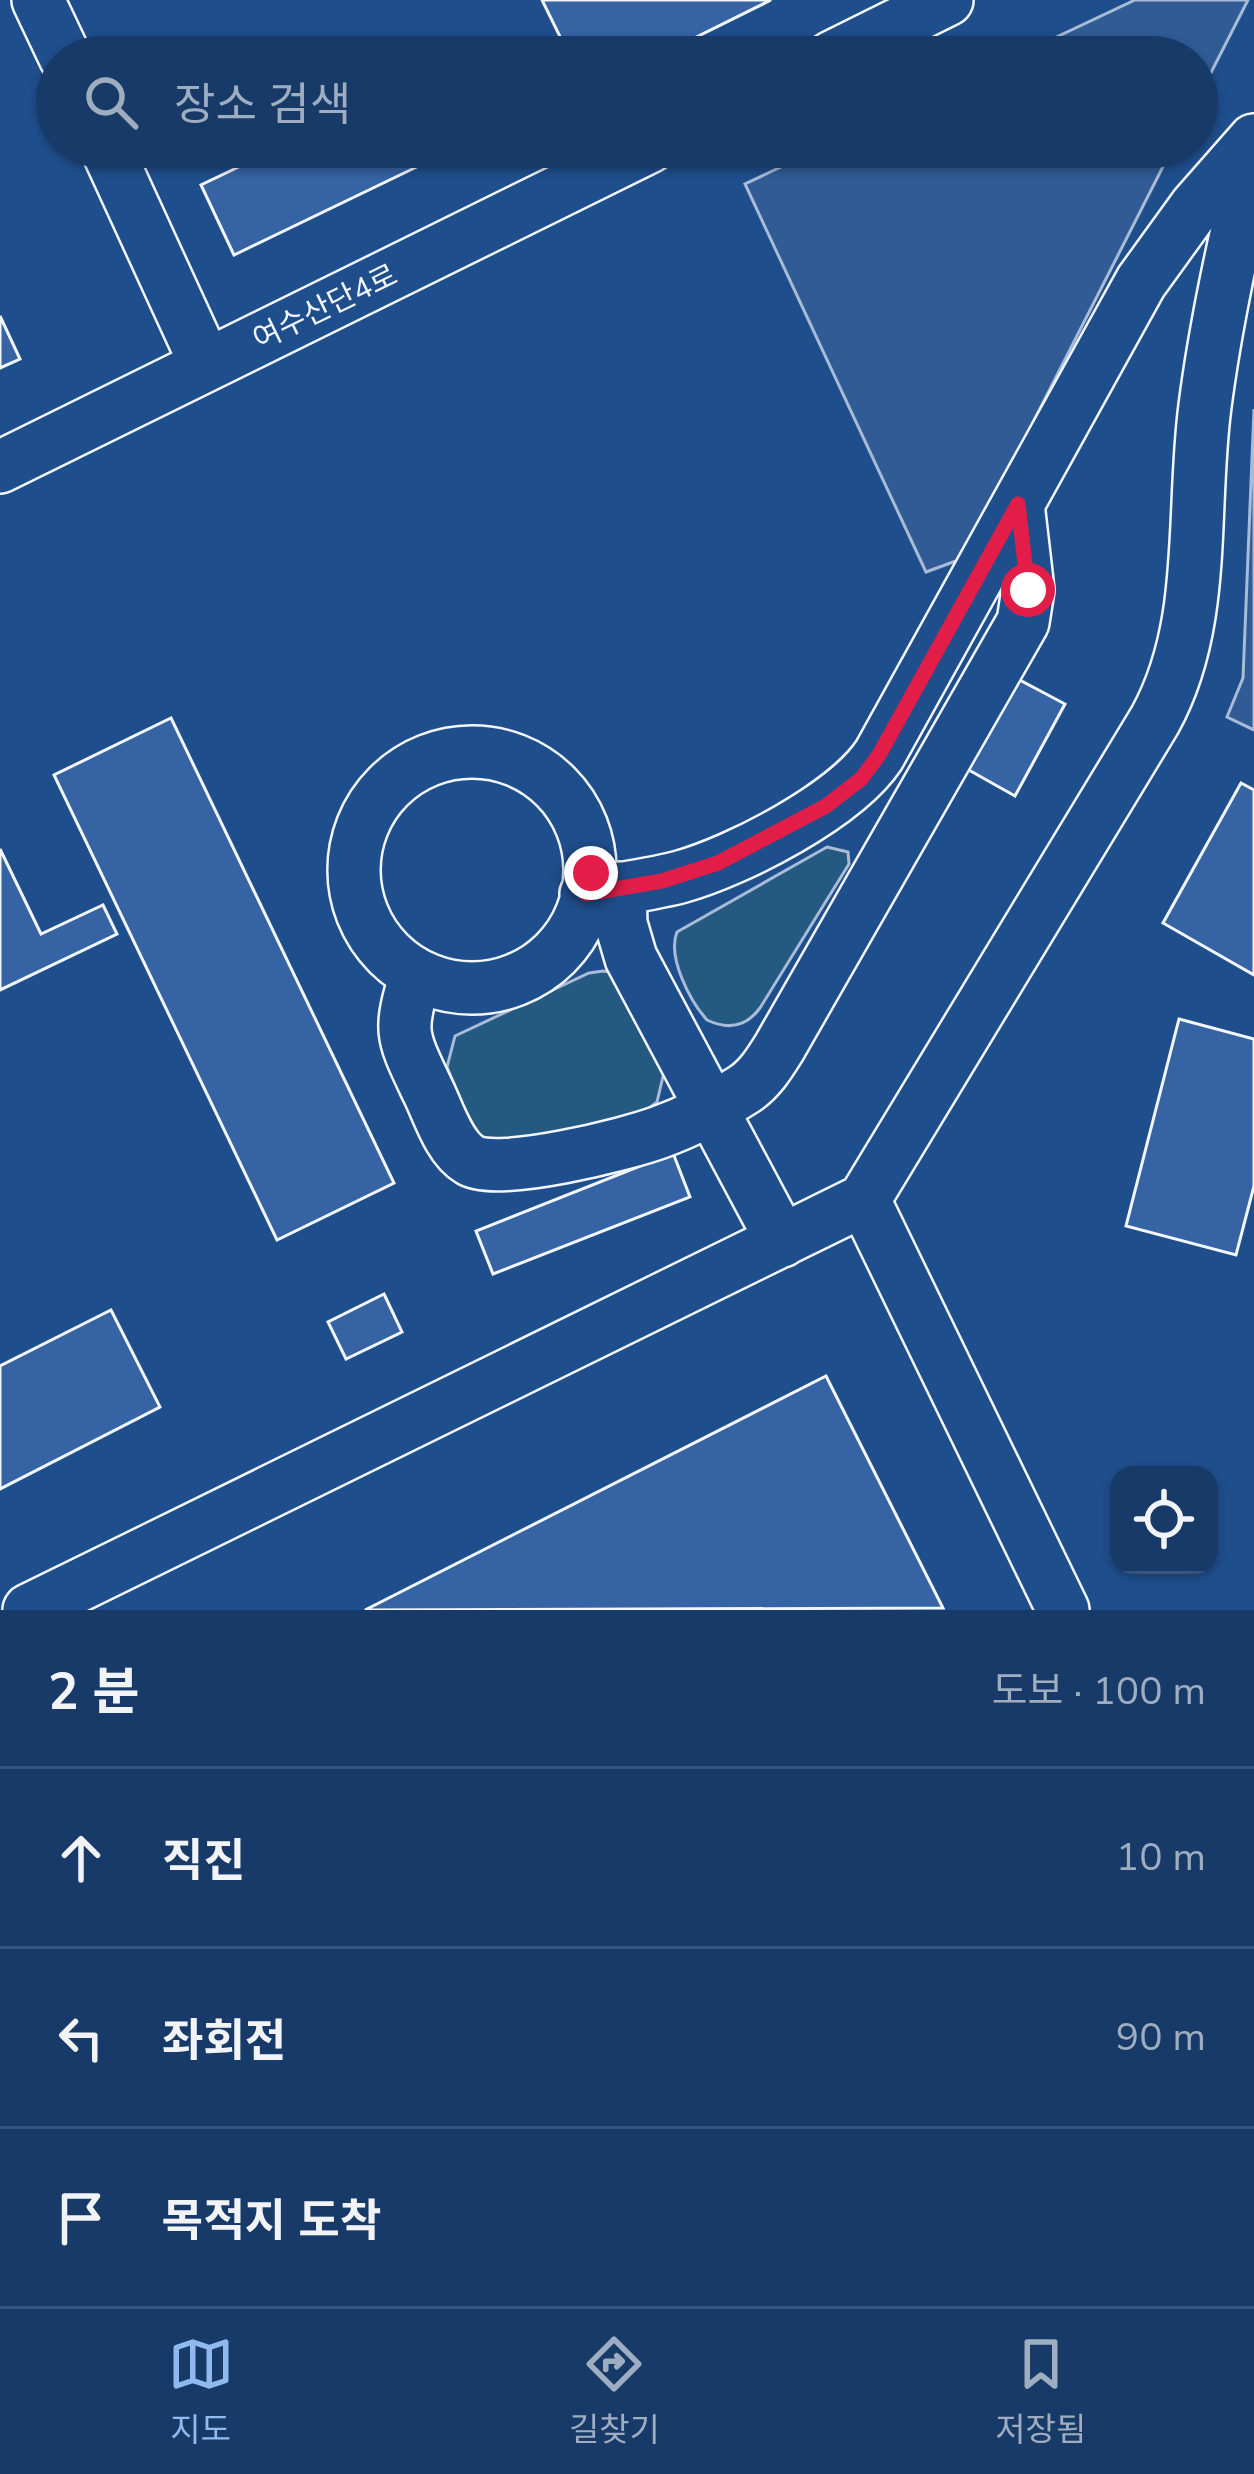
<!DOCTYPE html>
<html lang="ko">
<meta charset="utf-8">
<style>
:root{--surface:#173a69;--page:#20416f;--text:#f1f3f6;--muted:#9eadc0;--line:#36547d;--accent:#90b9f0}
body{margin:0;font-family:"Nunito Sans","Noto Sans KR",sans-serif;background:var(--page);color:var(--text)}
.controls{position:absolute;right:36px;bottom:36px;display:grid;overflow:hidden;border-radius:24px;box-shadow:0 3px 9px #0004}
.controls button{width:108px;height:108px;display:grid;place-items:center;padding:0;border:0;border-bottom:3px solid var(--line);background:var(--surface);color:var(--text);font:60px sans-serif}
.stop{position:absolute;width:36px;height:36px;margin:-27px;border:9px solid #e11d48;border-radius:50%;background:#fff}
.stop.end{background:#e11d48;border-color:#fff;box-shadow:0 3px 12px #0008}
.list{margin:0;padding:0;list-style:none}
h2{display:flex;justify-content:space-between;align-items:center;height:156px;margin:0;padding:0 48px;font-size:51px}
h2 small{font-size:39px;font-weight:400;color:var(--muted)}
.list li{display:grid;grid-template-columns:78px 1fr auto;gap:36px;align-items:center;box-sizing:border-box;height:180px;padding:0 48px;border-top:3px solid var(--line)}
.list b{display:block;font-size:45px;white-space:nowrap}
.list em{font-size:39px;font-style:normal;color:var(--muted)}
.icon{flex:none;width:66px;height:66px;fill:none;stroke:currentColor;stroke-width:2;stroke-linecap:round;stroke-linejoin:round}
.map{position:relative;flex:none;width:1254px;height:1610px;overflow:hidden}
.search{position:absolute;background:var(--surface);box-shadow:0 3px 9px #0004;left:36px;right:36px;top:36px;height:132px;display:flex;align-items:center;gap:30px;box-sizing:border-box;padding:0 42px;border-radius:66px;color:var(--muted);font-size:45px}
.sheet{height:696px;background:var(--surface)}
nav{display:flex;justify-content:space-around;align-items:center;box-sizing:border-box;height:168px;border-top:3px solid var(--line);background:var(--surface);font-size:33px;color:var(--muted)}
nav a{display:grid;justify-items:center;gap:6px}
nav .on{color:var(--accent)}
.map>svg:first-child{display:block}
.green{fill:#245a82;stroke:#a8bbd7;stroke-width:3}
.parking{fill:#305b95;stroke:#a8bbd7;stroke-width:3}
.building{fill:#3563a3;stroke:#f2f6ff;stroke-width:3}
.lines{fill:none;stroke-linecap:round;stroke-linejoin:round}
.minor-casing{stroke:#f2f6ff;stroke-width:56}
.minor{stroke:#1f4e8c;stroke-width:51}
.route{stroke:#e11d48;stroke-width:15}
.labels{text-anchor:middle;stroke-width:9;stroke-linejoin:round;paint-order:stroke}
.street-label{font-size:30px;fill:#f2f6ff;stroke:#1f4e8c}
</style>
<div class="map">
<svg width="1254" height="1610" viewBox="0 0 1254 1610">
<rect width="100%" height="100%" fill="#1f4e8c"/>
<!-- green -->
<path class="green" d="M827,847L848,852L849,864L760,1008C746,1027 728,1030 707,1020C690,1001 667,957 677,932Z
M603,971L611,972L665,1068L657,1102L640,1115L513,1144L483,1138L473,1130L447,1067L455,1036L589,973Z"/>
<!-- parking -->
<path class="parking" d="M1135,0H1248L1197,100V57H1014Z
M823,147H1173L964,558L926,572L745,184Z
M1254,409V730L1227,717L1243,678Z"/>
<!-- building -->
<path class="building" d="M542,0H771L656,57H570Z
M280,147H458L234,255L201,185Z
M0,316L20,359L0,368Z
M1016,678L1065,704L1015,796L967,769Z
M171,718L394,1183L277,1240L54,775Z
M1241,783L1254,790V975L1163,923Z
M0,849L41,934L103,905L117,934L0,990Z
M1179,1019L1254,1039V1186L1236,1255L1126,1226Z
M673,1153L690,1197L493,1274L476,1231Z
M384,1294L402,1332L346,1359L328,1322Z
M111,1310L160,1407L0,1489V1366Z
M826,1376L943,1608L365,1610Z"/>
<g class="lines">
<defs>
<path id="minor" d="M38,0L65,57
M832,57L947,0
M106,147L206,365
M0,467L649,147
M354 870a118 118 0 1 1 236 0a118 118 0 1 1-236 0Z
M620,888L621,924L631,958L782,1241
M586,894C617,889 649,885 680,877C738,861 846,805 879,755L1141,282L1196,206L1254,140
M416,975C398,1032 402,1036 427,1089C438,1110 448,1147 470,1160C497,1177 628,1144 660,1132C688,1122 718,1106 743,1090C759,1080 769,1064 779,1048L1023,622L1028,590L1018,504
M864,1200L1063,1610
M29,1610L864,1200L1155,720C1208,624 1191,512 1205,406C1216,321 1235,238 1254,154"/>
</defs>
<!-- minor casing -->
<use href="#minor" class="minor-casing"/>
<!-- minor -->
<use href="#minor" class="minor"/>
</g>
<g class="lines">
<!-- route -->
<path class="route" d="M591,873L586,894L662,881L718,863L826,806L861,779L879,755L1018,504L1028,590"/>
</g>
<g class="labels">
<!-- street labels -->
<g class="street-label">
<text transform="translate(325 307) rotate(-26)" y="10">여수산단4로</text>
</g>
</g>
</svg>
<div class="controls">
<button><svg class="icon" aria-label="locate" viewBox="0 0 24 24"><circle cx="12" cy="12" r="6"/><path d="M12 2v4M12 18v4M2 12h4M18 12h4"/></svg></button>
</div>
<div class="stop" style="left:1028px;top:590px"></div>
<div class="stop end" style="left:591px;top:873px"></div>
<div class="search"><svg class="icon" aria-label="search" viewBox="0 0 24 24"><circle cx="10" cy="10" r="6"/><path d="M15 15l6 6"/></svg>장소 검색</div>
</div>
<section class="sheet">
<h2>2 분<small>도보 · 100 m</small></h2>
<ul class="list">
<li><svg class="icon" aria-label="ahead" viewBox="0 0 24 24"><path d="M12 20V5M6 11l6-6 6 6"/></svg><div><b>직진</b></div><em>10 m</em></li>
<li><svg class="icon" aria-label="left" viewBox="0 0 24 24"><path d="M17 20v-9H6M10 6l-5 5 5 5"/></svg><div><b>좌회전</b></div><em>90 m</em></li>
<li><svg class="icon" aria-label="arrive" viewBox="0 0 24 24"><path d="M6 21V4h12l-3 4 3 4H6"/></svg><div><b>목적지 도착</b></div></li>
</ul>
</section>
<nav>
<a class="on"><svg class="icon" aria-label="map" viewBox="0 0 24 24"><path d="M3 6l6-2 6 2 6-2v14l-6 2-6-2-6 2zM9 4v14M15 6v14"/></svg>지도</a>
<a><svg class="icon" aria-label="directions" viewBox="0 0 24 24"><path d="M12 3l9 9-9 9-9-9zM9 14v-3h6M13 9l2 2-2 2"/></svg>길찾기</a>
<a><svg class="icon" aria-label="saved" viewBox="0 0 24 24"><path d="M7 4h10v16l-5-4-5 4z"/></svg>저장됨</a>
</nav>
